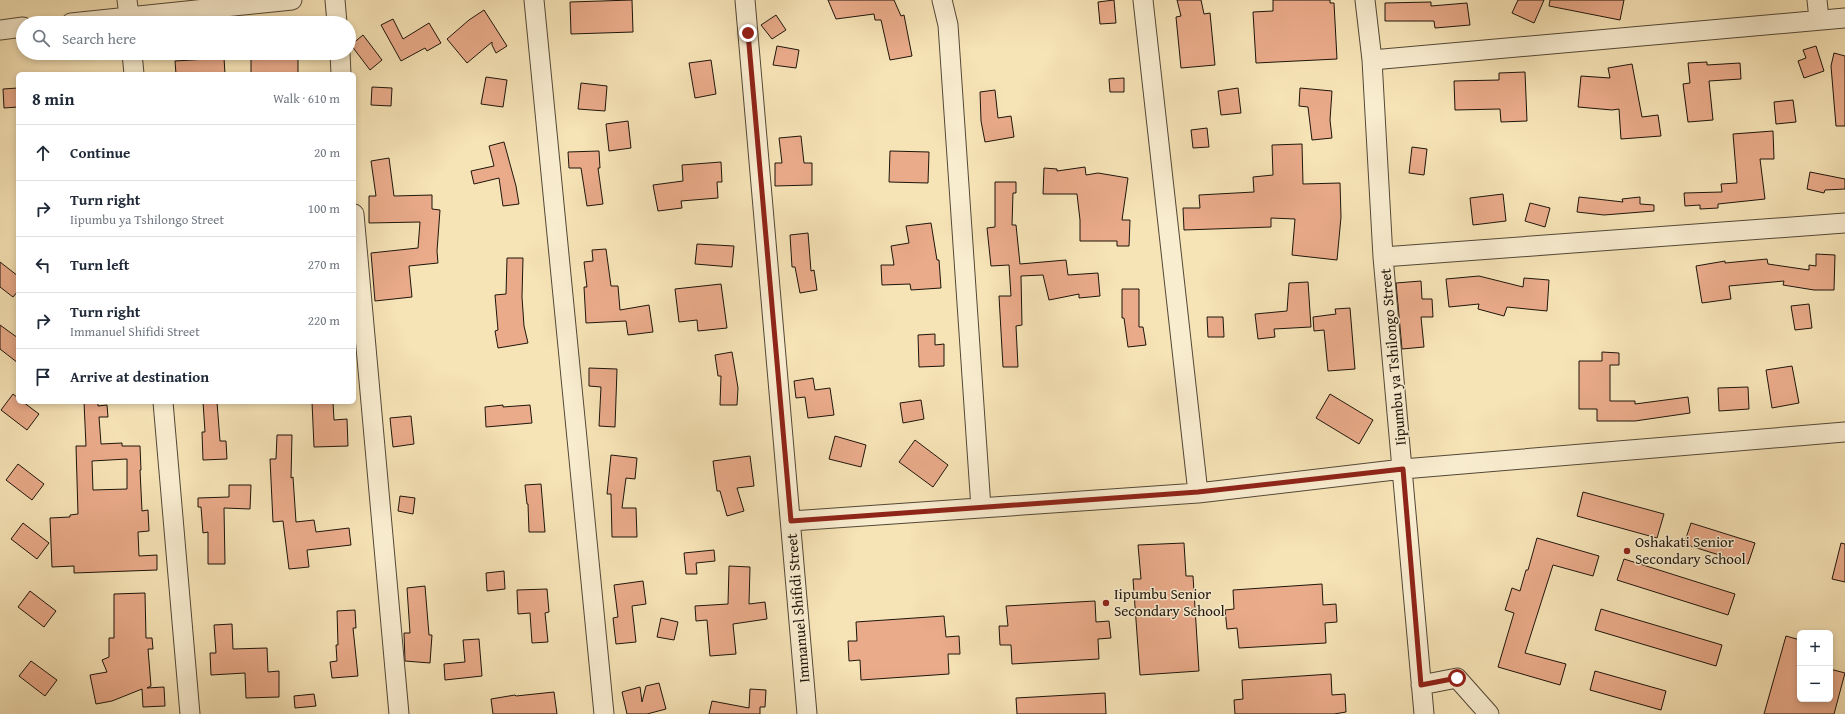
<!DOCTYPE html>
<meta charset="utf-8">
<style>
:root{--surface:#fff;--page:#f6f6f7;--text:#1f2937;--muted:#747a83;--line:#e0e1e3}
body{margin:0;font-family:"Gentium Book Plus",serif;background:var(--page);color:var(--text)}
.controls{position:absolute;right:12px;bottom:12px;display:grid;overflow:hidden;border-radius:6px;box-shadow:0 2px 6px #0003}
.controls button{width:36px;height:36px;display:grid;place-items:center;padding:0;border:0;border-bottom:1px solid var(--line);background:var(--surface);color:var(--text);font:20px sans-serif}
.stop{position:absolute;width:12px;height:12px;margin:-9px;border:3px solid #8f2418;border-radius:50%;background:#fff}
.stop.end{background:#8f2418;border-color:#fff;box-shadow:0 1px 4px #0008}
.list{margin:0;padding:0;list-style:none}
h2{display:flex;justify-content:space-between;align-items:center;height:52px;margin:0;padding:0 16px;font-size:17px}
h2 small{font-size:13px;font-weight:400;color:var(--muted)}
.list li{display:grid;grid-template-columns:26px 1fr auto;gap:12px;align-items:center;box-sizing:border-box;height:56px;padding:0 16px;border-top:1px solid var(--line)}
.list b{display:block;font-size:15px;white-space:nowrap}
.list p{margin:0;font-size:13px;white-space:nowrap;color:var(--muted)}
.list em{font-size:13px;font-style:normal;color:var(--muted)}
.icon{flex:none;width:22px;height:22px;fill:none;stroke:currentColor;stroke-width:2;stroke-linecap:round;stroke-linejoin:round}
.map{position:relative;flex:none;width:1845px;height:714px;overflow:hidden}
.search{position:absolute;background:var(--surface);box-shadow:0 2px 6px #0003;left:16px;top:16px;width:340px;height:44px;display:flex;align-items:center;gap:10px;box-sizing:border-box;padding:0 14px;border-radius:22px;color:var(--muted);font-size:15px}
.panel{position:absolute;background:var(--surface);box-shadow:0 2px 6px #0003;left:16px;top:72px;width:340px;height:332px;border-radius:6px}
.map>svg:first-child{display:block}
.building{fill:#eaab8a;stroke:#1d150b;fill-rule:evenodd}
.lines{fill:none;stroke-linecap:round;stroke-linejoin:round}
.minor-casing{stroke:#534836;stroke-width:21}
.minor{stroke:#f9edd0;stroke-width:19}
.route{stroke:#8f2418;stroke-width:5}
.poi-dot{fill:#8f2418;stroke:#f9edd0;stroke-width:1.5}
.labels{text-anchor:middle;stroke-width:3;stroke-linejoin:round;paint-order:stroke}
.street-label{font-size:15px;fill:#1d150b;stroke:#f9edd0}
.poi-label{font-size:15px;fill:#1d150b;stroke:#f9edd0;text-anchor:start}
</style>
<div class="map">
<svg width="1845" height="714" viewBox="0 0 1845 714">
<rect width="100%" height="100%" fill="#f6e3b6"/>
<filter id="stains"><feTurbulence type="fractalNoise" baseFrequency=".005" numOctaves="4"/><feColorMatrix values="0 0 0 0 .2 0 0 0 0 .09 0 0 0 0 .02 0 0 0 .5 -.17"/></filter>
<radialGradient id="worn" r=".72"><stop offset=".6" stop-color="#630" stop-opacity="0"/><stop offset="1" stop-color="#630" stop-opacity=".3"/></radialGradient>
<!-- building -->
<path class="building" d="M632,0L633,32L571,34L570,2Z
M828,0H894L901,16L904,15L912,56L890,60L881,20H875L874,14L836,19Z
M1114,0L1116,23L1100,24L1098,2Z
M1177,0H1201L1204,14L1210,13L1215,65L1181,68L1176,17L1181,16Z
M1273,0H1330V3H1334L1337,59L1256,63L1253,12L1273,11Z
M1518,0H1544L1534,23L1512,13Z
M1550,0H1624L1620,20L1549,6Z
M1431,2V6L1467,3L1470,25L1435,28L1434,21H1385V3Z
M484,10L507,46L496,53L492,45V42L467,63L447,39L469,20Z
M776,15L786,30L772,39L761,25Z
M393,19L403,39L429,23L441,43L427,51L425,48L401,61L381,25Z
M363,35L382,60L370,70L351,45Z
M777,46L799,50L796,68L773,65Z
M1816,46L1824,71L1804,78L1798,61L1806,58L1803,50Z
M1834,53L1845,56V126H1836L1831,66Z
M298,57V74H251V58Z
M224,58L225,74H176L175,61Z
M711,60L716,94L695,98L689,63Z
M1707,62V65L1740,63L1741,79L1709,81L1713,120L1688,122L1683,84L1690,83L1688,63Z
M1632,64L1642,117L1658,115L1661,136L1621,139L1619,109L1612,110L1578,107L1581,76L1610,78L1608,68Z
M1525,72L1527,121L1501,122L1500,109L1455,110L1454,81L1499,80V73Z
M486,77L507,80L503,107L481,104Z
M1124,78V92H1110L1109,79Z
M581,83L607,86L605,111L578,109Z
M372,87L392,88L391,106L371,105Z
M18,88V107L4,108L3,89Z
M1238,88L1241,113L1221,115L1218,91Z
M1300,88L1332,91L1330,120L1332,138L1312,140L1308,107L1299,106Z
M995,90L998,118L1011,116L1014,137L985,142L981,121L980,92Z
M1793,100L1796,122L1776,124L1774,102Z
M628,121L631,148L609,151L606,124Z
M1207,128L1209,147L1193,148L1191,130Z
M1773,131L1774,159H1760L1765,199L1718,204V208L1700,209V205L1685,206L1684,193L1722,192L1721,184L1737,183L1733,134Z
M801,136L804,163H812V185L775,186V163H782L779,138Z
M504,142L516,186L519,204L503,206L499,178L474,184L471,171L494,166L489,146Z
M1302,144L1303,184L1340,183L1341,217L1337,260L1292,255L1295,219L1271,218V227L1184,230L1183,208H1200L1199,195L1254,192L1253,177L1273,175L1272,145Z
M1412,147L1427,149L1424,175L1409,173Z
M599,151L600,168H598L603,204L587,206L581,168H569L568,152Z
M890,151L929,152L928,183L889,182Z
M389,158L394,196L432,195V209L440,210L437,251L438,263L409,266L412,297L375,301L371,253L418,248L420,222L369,223V196H376L371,161Z
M721,162L722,182H717L718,198L681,201L682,208L658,211L653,185L683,181L682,165Z
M1085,167L1086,175L1098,173L1128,178L1122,220H1130L1129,246H1117V241H1080V220L1077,194H1043L1044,168L1057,169V171Z
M1810,172L1845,179V189L1825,190L1824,193L1807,189Z
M995,182H1016V193H1013L1012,225H1016L1020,264L1066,260L1068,275L1098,273L1100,296L1079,298V294L1049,300L1043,275L1021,276L1022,325L1016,326L1018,367H1003L999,296H1011L1009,265L991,266L987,228L995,227Z
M1503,194L1506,221L1473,225L1470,198Z
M1579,197L1623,202L1622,199L1640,197V204L1654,205V211L1604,215L1577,212Z
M1530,203L1550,208L1545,227L1525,221Z
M931,223L937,260H939L941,288L911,290L910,284L882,285L881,265H894L891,246L909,243L906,226Z
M808,233L811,271L814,270L817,290L800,293L795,267H792L790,235Z
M697,244L734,246L732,267L695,264Z
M606,249L611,286H618L620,310L649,305L653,332L628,335L626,321L586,323L584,287H587L584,262L593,261L592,250Z
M1816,254L1835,255L1834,290H1814L1783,285L1784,281L1729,286L1731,299L1702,303L1696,266L1725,261V263L1767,259L1768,264L1809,270V265L1816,266Z
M507,258H523L522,297L524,326L528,343L498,348L495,331L498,330L495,295L506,294Z
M0,262L18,276V291L13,297L0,287Z
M1479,276L1523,287L1524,278L1549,280L1547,311L1507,307L1504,316L1478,309L1479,304L1449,307L1446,279Z
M1421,281L1422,299H1432L1433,317H1421L1424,347L1402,349L1396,283Z
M1308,282L1311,327L1274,329L1275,337L1258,339L1255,314L1287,311L1289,283Z
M721,284L727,328L698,331L697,320L679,322L675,289Z
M1122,289H1139V327H1143L1146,345L1128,347L1124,318H1122Z
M1809,304L1812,328L1795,330L1791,306Z
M1350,308L1355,369L1328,371L1324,330L1314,331L1313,317L1336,314L1335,309Z
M1207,317H1223L1224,337H1208Z
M0,325L18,338V363L0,349Z
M935,334V345L944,344V366L919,367L918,335Z
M732,352L738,388L737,405H720L721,376H718L715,355Z
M1602,352L1619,353V365H1610V401H1635V404L1688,397L1690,413L1635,421H1597V409H1579V361H1602Z
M1792,366L1799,403L1772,408L1766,370Z
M589,368L617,369L615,427L599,426L601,387L589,386Z
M813,378L815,390L830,388L834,415L808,418L805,397L796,398L794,381Z
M1748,387L1749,409L1719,411L1718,388Z
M13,394L18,398V402H23L39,414L27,430L1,410Z
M1330,394L1373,420L1359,444L1316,418Z
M921,400L924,419L903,423L900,403Z
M84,402H98V406L107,405L108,417H99L101,444L122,443V446H140L141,470H140L142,511L148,510L149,531L138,532L139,556L157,555V570L74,573V566L52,567L50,518L70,517V515L78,514L76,446H86ZM127,459V489L93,490L92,461Z
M203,402H217L220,441H226L227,459L203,460L202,432H205Z
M312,402H333L334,420L347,419L348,446L314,447Z
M503,405V407L530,405L532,423L486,427L485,407Z
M411,416L414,444L393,447L390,418Z
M277,435H292L291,478L293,477L296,522L314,520L316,532L349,528L351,545L307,550L309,567L289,569L283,521L273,522L270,459H276Z
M835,436L866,445L861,467L829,459Z
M915,440L948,465L933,487L899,462Z
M611,455L637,458L635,479L626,478L622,508H636L637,537H612L611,494H607Z
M750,456L754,486L737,488L744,511L727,516L720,491H717L713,461Z
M18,464L44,484L32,500L6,480Z
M541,484L545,532H529L528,504H527L525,485Z
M229,485H251L250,509L224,508L225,564H208V532L203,533L201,507H198V498L229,497Z
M1583,492L1664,514L1657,538L1577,516Z
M400,496L415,498L413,514L398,511Z
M23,523L49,543L37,559L11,539Z
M1691,523L1755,543L1748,564L1684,544Z
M1537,538L1599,556L1593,576L1553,565L1525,653L1566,664L1560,685L1498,667L1514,613L1505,610L1512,588L1520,591L1526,570H1528Z
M1184,543L1186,576H1193L1199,671L1140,675L1133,579H1141L1138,545Z
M1841,543L1845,544V582L1832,579Z
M714,550L715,561L696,563L697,574H686L684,553Z
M1624,559L1735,594L1728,615L1617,580Z
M729,566L750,567L749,604L765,602L767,619L733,624L736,654L710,656L707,620L696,621L695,606L728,604Z
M504,571L505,589L487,591L486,573Z
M643,581L646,604L632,606L636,642L616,644L613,618L618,617L614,585Z
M1322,584L1323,605L1336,604L1337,622L1325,623L1326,643L1239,648L1237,628L1227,629L1225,610L1234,609L1233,590Z
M425,586L429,635H432L430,663L405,661L404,633H410L407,588Z
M547,589L549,612L545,613L548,642L532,643L530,613L518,614L517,590Z
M30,591L56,611L44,627L18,607Z
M145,593L146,638H152L153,649H148L151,686L147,688L164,687L165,706L143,707L142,689L112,701L96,704L90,675L107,672L102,660L109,657V638H114V594Z
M1095,601L1096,622L1109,621L1111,638L1098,639L1099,659L1012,664L1011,645H1000L999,626H1008L1006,606Z
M1601,609L1722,645L1716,666L1595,630Z
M355,610L356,628H353L358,676L332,678L330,662L337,661L336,645H338L337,611Z
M944,616L946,637L959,636L960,654H948L949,674L861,680L860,660L849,661L848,641H857L856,622Z
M661,618L678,622L674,640L657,637Z
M232,624L233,649L267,648L268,672L279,671V697L246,698L245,673L211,675L210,653H216L214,625Z
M1786,636L1800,640V699H1830V669L1845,673L1834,714H1764Z
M479,639L482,676L445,680L444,664L465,662L463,640Z
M31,661L57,680L45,696L19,676Z
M1595,671L1666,691L1661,710L1590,690Z
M1331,674L1332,695L1345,694L1346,712L1334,714H1235L1234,700L1243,699L1242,680Z
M659,683L666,709L647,714H627L622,692L640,687L642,702L646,686Z
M750,689L766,690L765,707H760V714H709L712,701L749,708Z
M554,692L557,714H493L491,699L515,695L516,696Z
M1105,693L1106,714H1017L1016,698Z
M314,694L316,706L295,708L294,696Z"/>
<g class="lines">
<defs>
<path id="minor" d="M127,0L130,23
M335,0L337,23
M534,0L604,714
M745,0L807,714
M942,0L948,25L981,508
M1143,0L1198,493
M1365,0L1372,60L1383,257L1424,714
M1817,0L1819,19
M71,23L292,0
M0,30L23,27
M132,53L134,74
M340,53L341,74
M1372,60L1845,18
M354,214L399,714
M1383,257L1845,223
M163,402L190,714
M791,521L1198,493L1403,469L1845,432
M1421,685L1457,678L1489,714"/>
</defs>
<!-- minor casing -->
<use href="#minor" class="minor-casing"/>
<!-- minor -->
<use href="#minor" class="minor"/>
</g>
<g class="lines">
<!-- route -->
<path class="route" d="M748,33L791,521L1198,492L1403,469L1421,685L1457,678"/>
</g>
<!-- markers -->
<g class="poi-dot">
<circle cx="1627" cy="551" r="4"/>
<circle cx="1106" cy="603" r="4"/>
</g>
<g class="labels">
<!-- street labels -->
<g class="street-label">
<text transform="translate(1393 357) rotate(-95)" y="5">Iipumbu ya Tshilongo Street</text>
<text transform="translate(798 608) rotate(-95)" y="5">Immanuel Shifidi Street</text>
</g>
<!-- poi labels -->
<g class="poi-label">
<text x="1635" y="547">Oshakati Senior<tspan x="1635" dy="17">Secondary School</tspan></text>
<text x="1114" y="599">Iipumbu Senior<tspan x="1114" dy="17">Secondary School</tspan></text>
</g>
</g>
<rect width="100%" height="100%" filter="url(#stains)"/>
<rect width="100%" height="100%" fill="url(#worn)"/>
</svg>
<div class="controls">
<button>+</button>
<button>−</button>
</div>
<div class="stop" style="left:1457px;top:678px"></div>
<div class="stop end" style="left:748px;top:33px"></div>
<div class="search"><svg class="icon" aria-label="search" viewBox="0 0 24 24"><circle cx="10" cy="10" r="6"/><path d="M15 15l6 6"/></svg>Search here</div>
<section class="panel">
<h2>8 min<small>Walk · 610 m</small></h2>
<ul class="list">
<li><svg class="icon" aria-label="ahead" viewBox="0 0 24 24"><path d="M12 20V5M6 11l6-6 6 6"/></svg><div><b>Continue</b></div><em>20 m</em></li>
<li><svg class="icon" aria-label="right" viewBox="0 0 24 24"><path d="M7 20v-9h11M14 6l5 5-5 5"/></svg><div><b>Turn right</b><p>Iipumbu ya Tshilongo Street</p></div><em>100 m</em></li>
<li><svg class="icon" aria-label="left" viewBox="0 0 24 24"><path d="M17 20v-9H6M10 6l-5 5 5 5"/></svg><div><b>Turn left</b></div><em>270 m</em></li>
<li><svg class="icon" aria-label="right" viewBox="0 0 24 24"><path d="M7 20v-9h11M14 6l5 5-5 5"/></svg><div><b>Turn right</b><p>Immanuel Shifidi Street</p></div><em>220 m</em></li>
<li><svg class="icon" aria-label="arrive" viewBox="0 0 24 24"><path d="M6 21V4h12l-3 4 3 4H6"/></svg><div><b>Arrive at destination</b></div></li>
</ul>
</section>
</div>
